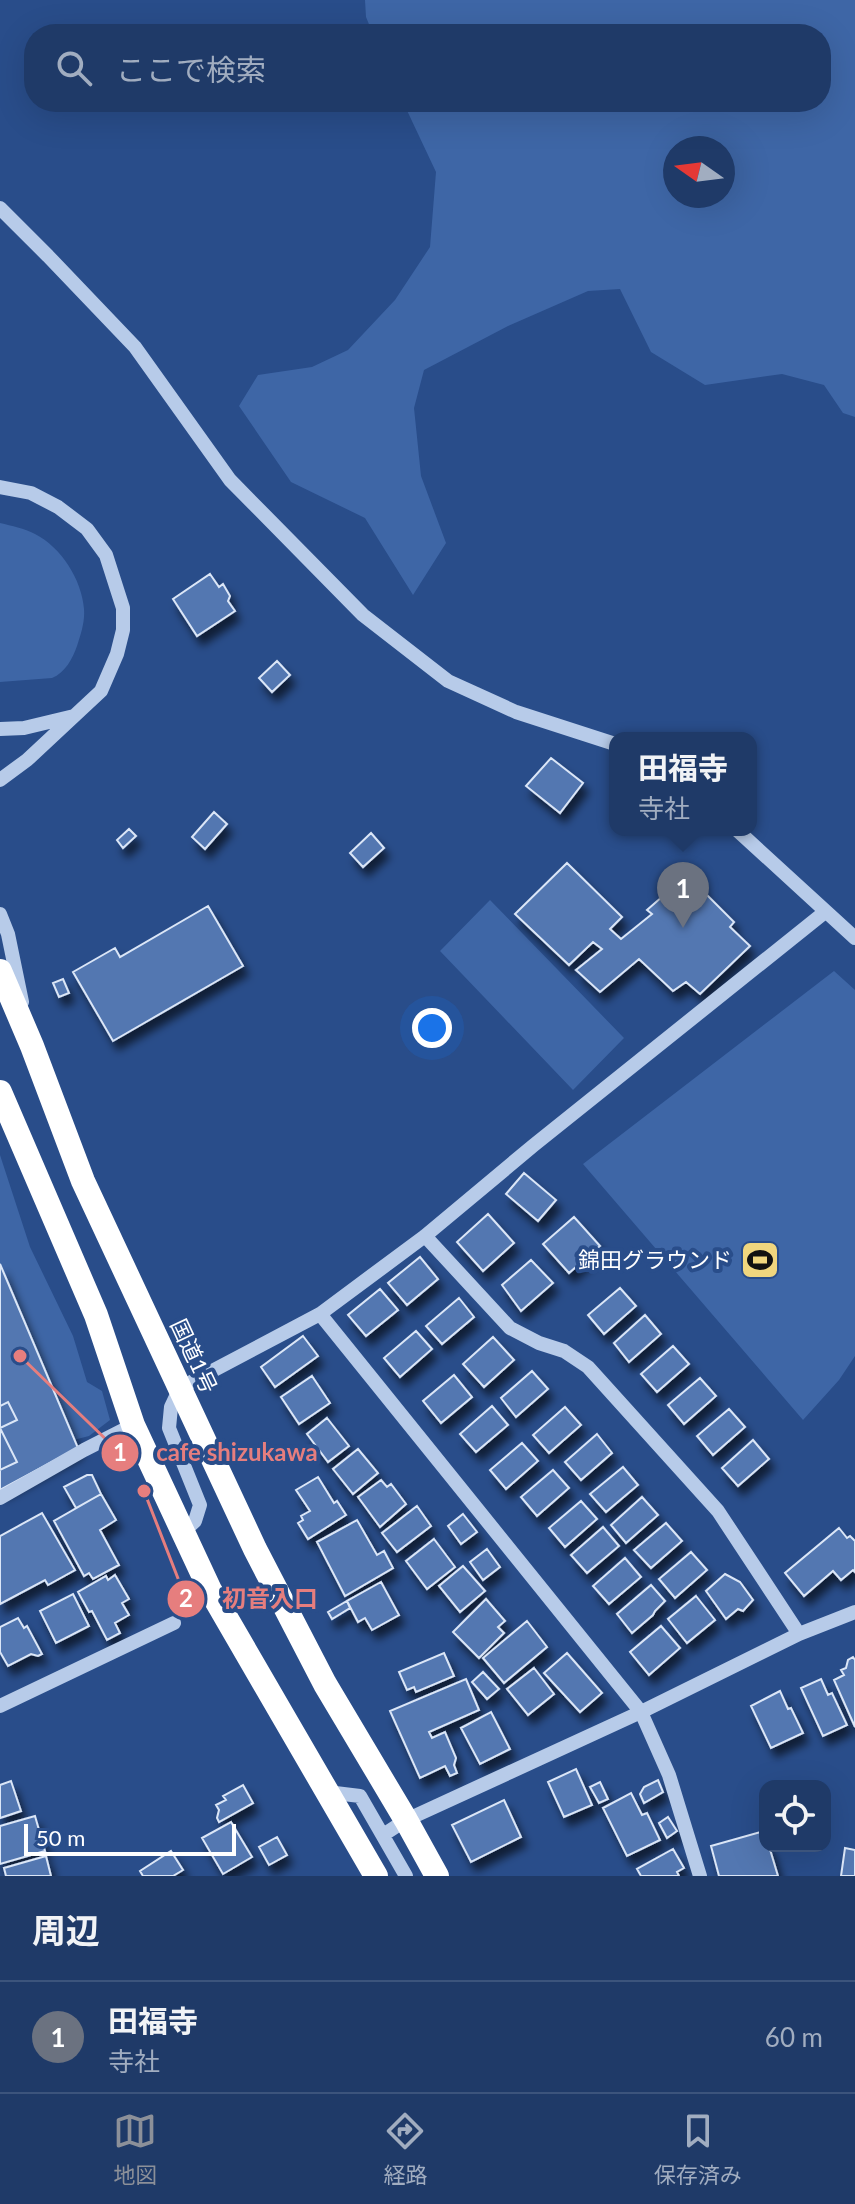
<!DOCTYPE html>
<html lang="ja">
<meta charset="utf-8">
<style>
:root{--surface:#1f3a68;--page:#27416e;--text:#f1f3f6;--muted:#a1adc0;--line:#3c547c;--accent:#8c9099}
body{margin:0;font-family:Lato,"Noto Sans JP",sans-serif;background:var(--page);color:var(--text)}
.controls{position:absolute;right:24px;bottom:24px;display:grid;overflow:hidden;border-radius:16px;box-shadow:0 8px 32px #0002}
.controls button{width:72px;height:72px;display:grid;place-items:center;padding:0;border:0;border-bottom:2px solid var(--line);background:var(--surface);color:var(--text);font:40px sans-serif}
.compass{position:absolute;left:663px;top:136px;width:72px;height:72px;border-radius:50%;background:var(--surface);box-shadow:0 8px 32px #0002;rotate:284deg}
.scale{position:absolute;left:24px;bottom:20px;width:212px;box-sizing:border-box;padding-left:8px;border:4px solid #fff;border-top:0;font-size:22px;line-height:28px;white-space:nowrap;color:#fff;-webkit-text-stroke:6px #294d8a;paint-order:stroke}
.you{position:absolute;left:432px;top:1028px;width:28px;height:28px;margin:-20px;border:6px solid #fff;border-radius:50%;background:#1a73e8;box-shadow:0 0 0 12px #1a73e833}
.badge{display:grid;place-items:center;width:52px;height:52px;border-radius:50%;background:var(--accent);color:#fff;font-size:26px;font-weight:700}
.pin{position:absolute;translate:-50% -66px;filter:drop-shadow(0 2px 4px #0008)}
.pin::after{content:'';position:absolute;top:42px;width:28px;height:24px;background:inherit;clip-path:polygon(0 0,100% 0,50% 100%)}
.popup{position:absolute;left:609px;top:732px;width:148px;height:104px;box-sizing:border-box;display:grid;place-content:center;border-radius:16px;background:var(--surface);filter:drop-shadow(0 2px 6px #0005);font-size:26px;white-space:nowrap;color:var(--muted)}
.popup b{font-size:30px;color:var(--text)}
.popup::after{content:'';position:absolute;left:50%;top:100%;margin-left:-16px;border:16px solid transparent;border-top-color:var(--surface)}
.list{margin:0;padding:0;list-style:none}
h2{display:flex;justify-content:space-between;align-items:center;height:104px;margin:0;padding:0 32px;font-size:34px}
h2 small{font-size:26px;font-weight:400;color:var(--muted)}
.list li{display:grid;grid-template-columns:52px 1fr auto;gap:24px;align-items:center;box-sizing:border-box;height:112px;padding:0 32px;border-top:2px solid var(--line)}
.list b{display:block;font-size:30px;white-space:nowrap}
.list p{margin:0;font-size:26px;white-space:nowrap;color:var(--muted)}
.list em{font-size:26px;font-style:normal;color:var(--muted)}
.icon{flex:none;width:44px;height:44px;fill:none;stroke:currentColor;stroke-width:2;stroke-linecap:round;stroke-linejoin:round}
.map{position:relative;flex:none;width:855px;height:1876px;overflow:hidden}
.search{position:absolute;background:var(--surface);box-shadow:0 8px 32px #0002;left:24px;right:24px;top:24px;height:88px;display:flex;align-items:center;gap:20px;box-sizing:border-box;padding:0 28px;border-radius:32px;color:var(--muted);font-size:30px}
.sheet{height:216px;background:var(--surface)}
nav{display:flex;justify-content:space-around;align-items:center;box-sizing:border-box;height:112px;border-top:2px solid var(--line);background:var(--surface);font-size:22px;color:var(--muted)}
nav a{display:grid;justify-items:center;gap:4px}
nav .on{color:var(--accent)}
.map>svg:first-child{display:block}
.green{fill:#3e66a6;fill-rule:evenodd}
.building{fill:#5277b1;stroke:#dbe6f7;stroke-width:2;filter:url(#shadow)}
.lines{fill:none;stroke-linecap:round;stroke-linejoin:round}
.minor{stroke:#b7cbe9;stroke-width:14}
.highway{stroke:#fff;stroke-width:24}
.labels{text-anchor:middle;stroke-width:8;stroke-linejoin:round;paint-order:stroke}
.poi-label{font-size:22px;fill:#fff;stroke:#294d8a;text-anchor:end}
.street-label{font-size:22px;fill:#fff;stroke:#294d8a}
.leader{fill:none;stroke:#e67e7e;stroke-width:3}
.callout-dot{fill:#e67e7e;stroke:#294d8a;stroke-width:3}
.mark-label{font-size:24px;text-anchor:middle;font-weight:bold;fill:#fff}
.callout-label{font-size:24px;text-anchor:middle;font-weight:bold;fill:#e67e7e;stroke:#294d8a;stroke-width:8;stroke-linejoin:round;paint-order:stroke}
</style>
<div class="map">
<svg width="855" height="1876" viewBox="0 0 855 1876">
<defs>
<filter id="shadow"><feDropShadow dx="5" dy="9" stdDeviation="4" flood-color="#0009"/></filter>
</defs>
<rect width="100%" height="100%" fill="#294d8a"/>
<!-- green -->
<path class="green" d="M365,0H855V417L843,413L824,385L782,374L705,385L651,352L620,289L588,291L508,326L424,370L414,408L421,476L446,543L413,595L365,518L291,482L239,406L258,375L312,367L348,350L395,300L430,247L436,172L403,102H821V34H373L366,17ZM723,148V196H675V148Z
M0,523C12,526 24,528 35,534C61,547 82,580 84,609C85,622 81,634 77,646C73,658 65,673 52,678L0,682Z
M490,900L624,1038L573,1090L440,951Z
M834,971L855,990V1356L839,1380L803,1420L583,1164Z
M0,1155L30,1247L73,1336L87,1382L102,1391L110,1420L89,1436L54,1445L0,1480Z"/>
<!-- building -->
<path class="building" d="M210,574L219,587L223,584L230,596L228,601L235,611L197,636L173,599Z
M277,661L290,675L272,692L259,678Z
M551,758L583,783L560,813L526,786Z
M214,812L227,824L205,849L192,837Z
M129,829L136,836L123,848L117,840Z
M371,833L384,848L363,867L350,853Z
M567,863L622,917L610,929L621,939L652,914L647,910L687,875L734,922L730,927L750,946L700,994L686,982L673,991L639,959L600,992L576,970L602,949L593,942L569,965L515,914Z
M208,906L243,966L113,1041L73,972L115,948L120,957Z
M63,979L69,993L59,997L53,983Z
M524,1173L556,1200L538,1221L506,1194Z
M488,1214L514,1243L483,1271L457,1242Z
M574,1217L600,1246L569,1273L543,1244Z
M420,1257L438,1279L407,1305L388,1283Z
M531,1260L553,1283L521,1311L502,1285Z
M0,1264L78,1448L0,1490Z
M620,1288L636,1306L604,1334L588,1315Z
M380,1289L398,1310L366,1336L348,1315Z
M459,1298L474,1317L442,1344L426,1326Z
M645,1315L661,1334L629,1362L614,1343Z
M416,1331L432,1349L400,1377L384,1358Z
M303,1336L318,1356L275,1387L261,1367Z
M493,1337L514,1360L484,1387L463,1364Z
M673,1346L689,1364L657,1392L641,1374Z
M532,1371L548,1389L516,1417L501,1398Z
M454,1375L472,1397L441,1423L423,1401Z
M312,1376L330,1403L299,1424L281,1397Z
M700,1378L716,1396L684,1424L668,1405Z
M8,1402L17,1420L0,1428L17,1462L0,1470V1406Z
M492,1406L508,1425L476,1452L460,1434Z
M565,1407L581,1425L549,1453L533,1435Z
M729,1409L745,1427L713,1455L697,1436Z
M327,1418L349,1446L328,1462L307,1434Z
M597,1434L612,1453L581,1480L565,1462Z
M753,1440L769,1459L738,1486L722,1468Z
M522,1443L538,1461L506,1489L490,1470Z
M358,1449L378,1473L353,1494L333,1469Z
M623,1467L638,1485L606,1512L590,1494Z
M553,1470L569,1488L537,1516L521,1497Z
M87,1475H92L101,1494L76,1508L64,1487Z
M318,1477L334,1503L337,1501L346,1515L308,1539L298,1523L303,1520L301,1516L310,1511L296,1490Z
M381,1480L387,1487L391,1484L406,1504L380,1527L358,1497Z
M101,1494L116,1520L100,1530L119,1565L93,1579L89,1573L84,1576L54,1521Z
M642,1497L658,1515L626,1543L611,1525Z
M581,1501L597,1519L565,1547L549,1528Z
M417,1506L431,1526L397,1552L382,1533Z
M42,1513L75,1570L48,1585L45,1580L0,1604V1536Z
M463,1514L477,1532L461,1544L448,1526Z
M357,1520L377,1555L384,1551L393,1568L345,1596L317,1542Z
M666,1523L682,1541L651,1568L634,1550Z
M603,1527L619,1546L587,1573L571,1555Z
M839,1528L847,1538L850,1536L855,1541V1572L853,1570L841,1580L833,1571L804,1596L785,1573Z
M434,1539L455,1567L427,1589L406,1561Z
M487,1549L500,1567L483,1580L470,1562Z
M691,1552L707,1570L675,1598L659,1579Z
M625,1558L641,1577L609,1604L593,1586Z
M463,1566L485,1591L460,1612L439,1586Z
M725,1574L740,1582L753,1600L743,1611L738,1609L726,1619L706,1591Z
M115,1575L129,1599L122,1603L129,1615L115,1623L120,1633L107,1640L92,1611L89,1612L78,1592L106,1576L108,1580Z
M381,1582L399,1615L372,1630L365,1618L358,1622L347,1601Z
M651,1585L665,1601L655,1611L653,1615L632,1633L617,1614Z
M73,1594L89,1626L56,1643L40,1611Z
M696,1596L715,1620L687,1643L668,1619Z
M486,1599L505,1621L498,1627L504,1633L479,1658L453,1632Z
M347,1601L350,1608L332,1619L328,1612Z
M18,1618L24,1628L27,1626L42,1654L38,1656L31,1654L8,1666L0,1652V1627Z
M527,1621L547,1647L504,1683L483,1658Z
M661,1626L680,1648L649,1675L630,1652Z
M444,1653L454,1676L416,1692L414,1687L407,1690L399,1672Z
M567,1653L602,1693L580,1712L544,1673Z
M853,1657L855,1660V1727L834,1680L844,1675L841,1670L846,1668L848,1660Z
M534,1668L554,1694L528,1715L507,1689Z
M483,1672L499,1689L487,1699L472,1682Z
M466,1679L479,1710L429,1732L432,1738L445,1732L456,1758L454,1765L457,1773L450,1776L445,1766L420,1778L390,1711Z
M821,1679L828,1695L832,1693L847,1725L823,1736L801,1688Z
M780,1691L788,1709L791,1708L803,1733L771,1748L751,1706Z
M491,1712L510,1749L480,1764L461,1728Z
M576,1769L592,1805L564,1817L548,1782Z
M658,1780L663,1792L644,1803L640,1794L644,1787Z
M11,1781L21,1811L0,1818V1785Z
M600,1782L608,1799L599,1803L590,1787Z
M243,1785L253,1803L219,1822L217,1818L219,1810L216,1805L226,1800L223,1796Z
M631,1793L642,1815L647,1813L660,1840L627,1856L603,1808Z
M504,1800L521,1837L471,1862L452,1825Z
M35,1816L45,1851L0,1864V1826Z
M668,1817L677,1831L667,1838L659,1823Z
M231,1822L252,1857L223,1874L202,1838Z
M764,1831L765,1846H769L778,1876H719L711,1846Z
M277,1837L287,1855L269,1865L259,1847Z
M845,1848L855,1850V1876H841Z
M673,1849L684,1868L677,1872L679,1876H641L637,1869Z
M171,1851L183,1870L173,1876H143L140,1871Z
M46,1856L51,1876H6L4,1868Z"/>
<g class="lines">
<!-- minor -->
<path class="minor" d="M0,208L48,256L135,347L230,480L363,615L448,681L516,712L615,744
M0,487L31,493L58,507L87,529L106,555L123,608V630L117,654L101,691L27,760L0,780
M0,729L24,728L74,716
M737,830L855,938
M0,914L8,934L22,1002
M425,1236L510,1328L539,1343L564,1351L588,1367L718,1511L799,1634
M320,1314L641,1712L669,1775L700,1876
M0,1498L84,1450L133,1425
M183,1532L195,1521L200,1505L169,1428L171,1407L180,1388L320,1314L425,1236L534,1145L825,912
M0,1706L174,1623
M327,1792L360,1796L406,1876
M383,1835L406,1820L641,1712L799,1634L855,1612"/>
<!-- highway -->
<path class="highway" d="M0,971L32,1046L83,1181L255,1549L325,1684L406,1820L437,1876
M0,1092L96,1315L133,1425L210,1590L376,1876"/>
</g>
<!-- icons -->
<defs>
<symbol id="stadium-square" viewBox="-11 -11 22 22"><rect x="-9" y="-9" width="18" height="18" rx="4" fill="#f0d67e" stroke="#294d8a"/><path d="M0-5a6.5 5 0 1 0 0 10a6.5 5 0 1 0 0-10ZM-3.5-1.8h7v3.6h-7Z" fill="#111"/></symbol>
</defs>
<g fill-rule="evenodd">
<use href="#stadium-square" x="738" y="1238" width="44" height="44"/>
</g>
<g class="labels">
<!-- poi labels -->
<g class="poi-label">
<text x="732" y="1268">錦田グラウンド</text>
</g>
<!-- street labels -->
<g class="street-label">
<text transform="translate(194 1356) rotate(65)" y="8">国道1号</text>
</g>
</g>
<!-- callouts -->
<path class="leader" d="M20 1356L120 1453M144 1491L186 1599"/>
<g class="callout-dot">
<circle cx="20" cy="1356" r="8"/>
<circle cx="144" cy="1491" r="8"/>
<circle cx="120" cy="1453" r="20"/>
<circle cx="186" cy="1599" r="20"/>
</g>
<g class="mark-label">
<text x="120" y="1461">1</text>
<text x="186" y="1607">2</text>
</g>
<g class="callout-label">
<text x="237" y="1461">cafe shizukawa</text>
<text x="270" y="1607">初音入口</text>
</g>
</svg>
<div class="controls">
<button><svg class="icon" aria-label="locate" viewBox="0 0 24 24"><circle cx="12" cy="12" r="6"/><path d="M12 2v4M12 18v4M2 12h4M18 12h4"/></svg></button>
</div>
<svg class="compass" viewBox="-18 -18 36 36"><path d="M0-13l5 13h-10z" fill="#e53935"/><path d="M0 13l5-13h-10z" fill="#a1adc0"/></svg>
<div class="scale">50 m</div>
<div class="you"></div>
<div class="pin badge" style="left:683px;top:928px;background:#6b7280">1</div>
<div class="popup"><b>田福寺</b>寺社</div>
<div class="search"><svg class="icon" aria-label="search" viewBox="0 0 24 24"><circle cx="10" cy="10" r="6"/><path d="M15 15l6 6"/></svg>ここで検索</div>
</div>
<section class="sheet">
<h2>周辺<small></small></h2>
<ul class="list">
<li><span class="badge" style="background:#6b7280">1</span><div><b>田福寺</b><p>寺社</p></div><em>60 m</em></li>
</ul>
</section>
<nav>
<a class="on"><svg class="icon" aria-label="map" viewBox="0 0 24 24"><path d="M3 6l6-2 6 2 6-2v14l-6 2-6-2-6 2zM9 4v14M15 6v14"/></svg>地図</a>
<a><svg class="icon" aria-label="directions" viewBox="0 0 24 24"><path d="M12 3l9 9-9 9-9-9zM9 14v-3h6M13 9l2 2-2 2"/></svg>経路</a>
<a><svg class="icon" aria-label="saved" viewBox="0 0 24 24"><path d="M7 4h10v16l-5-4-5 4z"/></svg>保存済み</a>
</nav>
